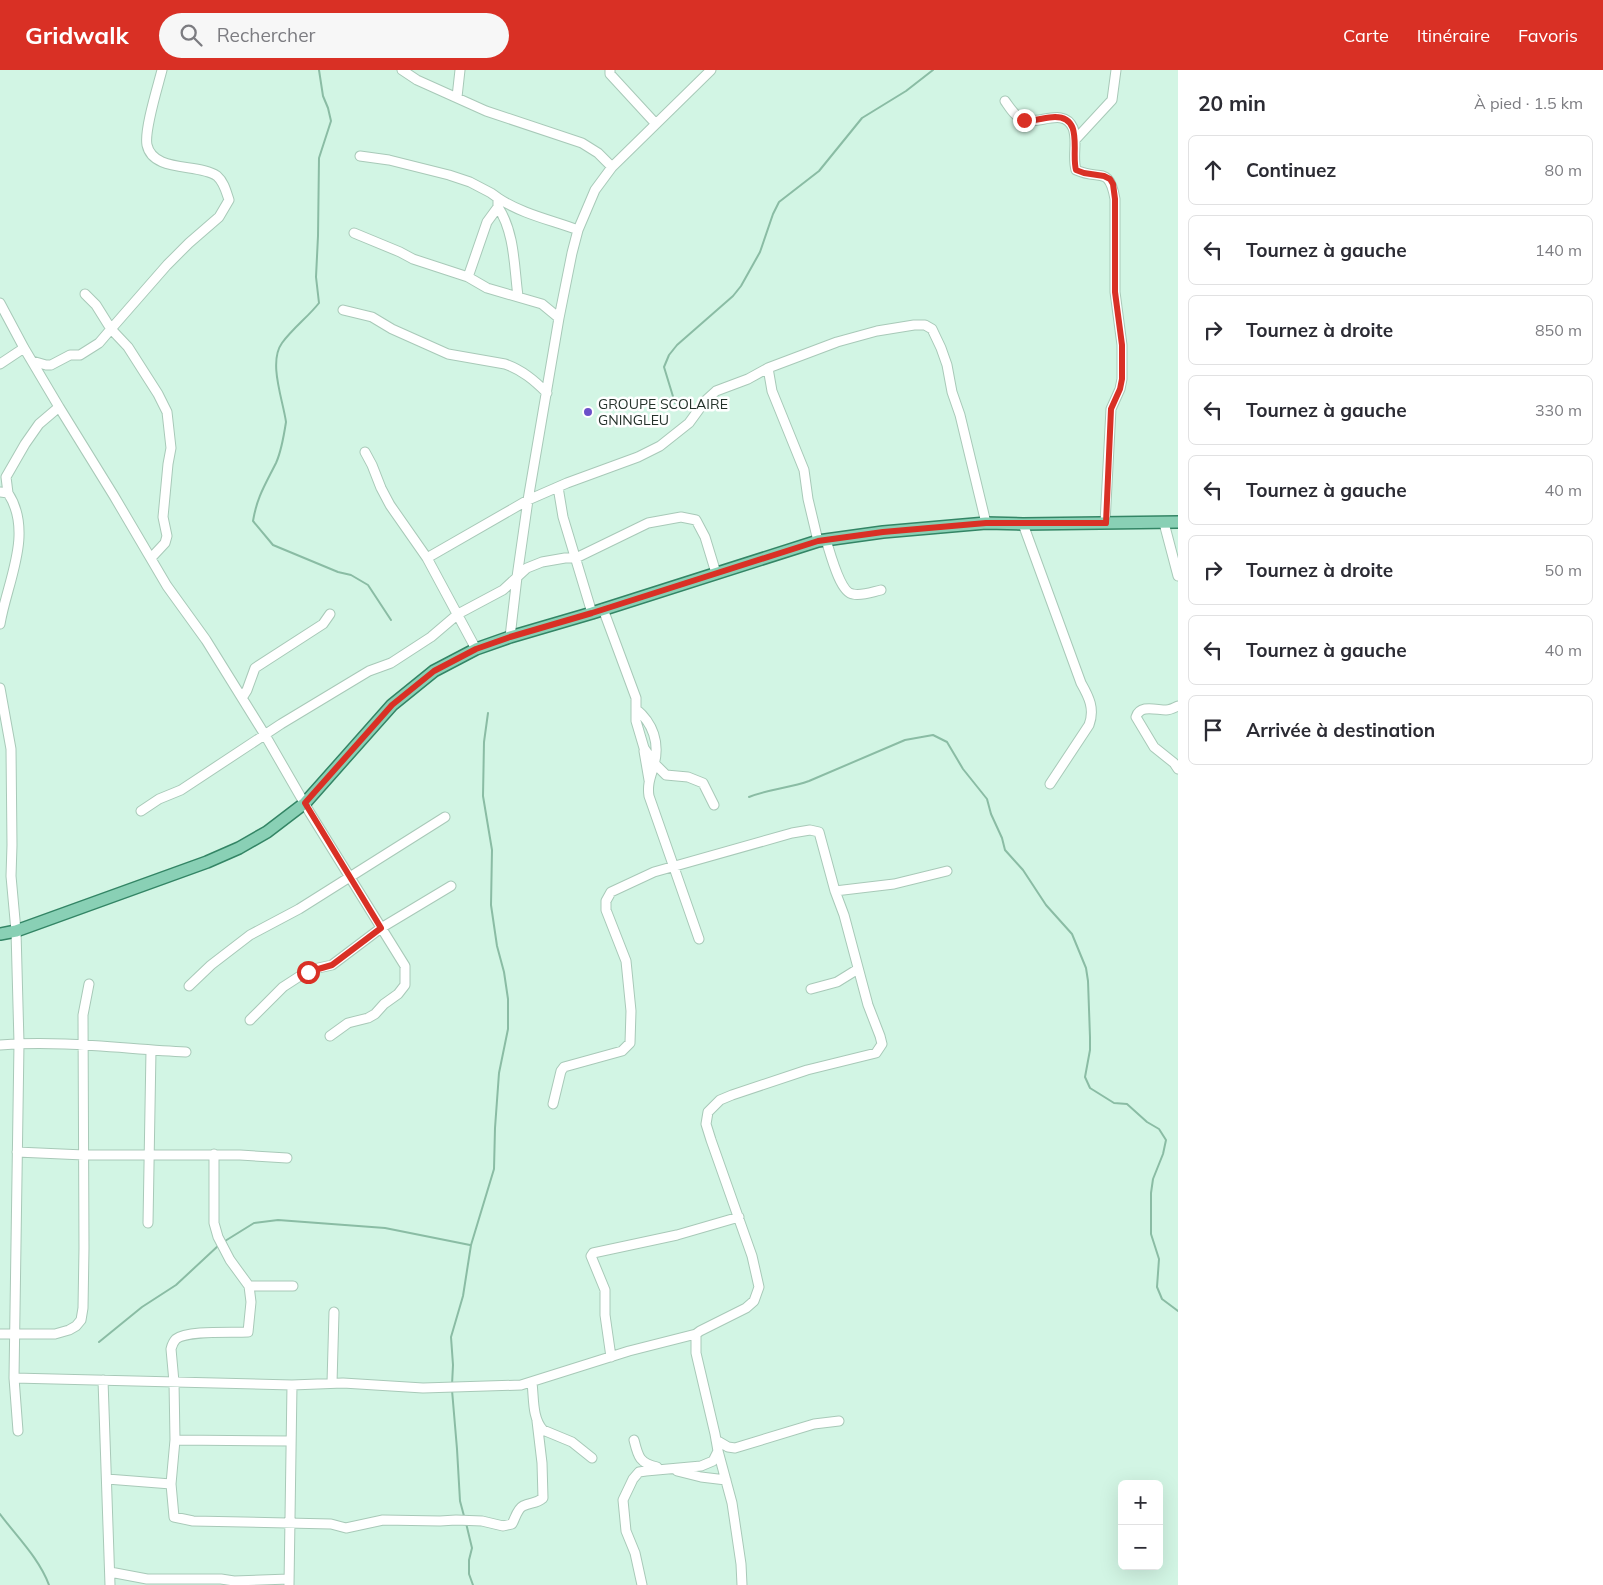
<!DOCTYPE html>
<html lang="fr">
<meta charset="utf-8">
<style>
:root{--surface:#fff;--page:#f7f7f7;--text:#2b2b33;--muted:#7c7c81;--line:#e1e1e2;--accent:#d93025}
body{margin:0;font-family:Mulish,sans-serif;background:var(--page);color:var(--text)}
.controls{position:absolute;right:15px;bottom:15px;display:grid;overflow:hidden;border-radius:8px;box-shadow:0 5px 20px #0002}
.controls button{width:45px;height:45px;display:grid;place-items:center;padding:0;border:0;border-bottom:1px solid var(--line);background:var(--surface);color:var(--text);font:25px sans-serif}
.stop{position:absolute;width:15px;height:15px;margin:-11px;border:4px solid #d93025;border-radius:50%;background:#fff}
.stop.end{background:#d93025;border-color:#fff;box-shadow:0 1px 5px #0008}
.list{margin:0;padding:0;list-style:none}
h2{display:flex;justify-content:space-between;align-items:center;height:65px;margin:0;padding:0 20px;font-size:21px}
h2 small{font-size:16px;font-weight:400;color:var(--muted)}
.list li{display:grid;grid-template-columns:32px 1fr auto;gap:15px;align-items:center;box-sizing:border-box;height:70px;margin:0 10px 10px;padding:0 10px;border:1px solid var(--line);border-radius:8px}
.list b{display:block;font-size:19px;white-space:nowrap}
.list em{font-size:16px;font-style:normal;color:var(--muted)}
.icon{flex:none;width:28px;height:28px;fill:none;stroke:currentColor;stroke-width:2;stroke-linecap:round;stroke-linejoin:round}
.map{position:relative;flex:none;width:1178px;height:1515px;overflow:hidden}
header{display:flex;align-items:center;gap:30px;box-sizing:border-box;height:70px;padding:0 25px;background:var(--accent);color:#fff}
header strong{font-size:24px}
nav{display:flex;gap:28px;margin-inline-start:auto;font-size:18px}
.search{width:350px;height:45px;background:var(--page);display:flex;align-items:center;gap:12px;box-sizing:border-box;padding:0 18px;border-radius:28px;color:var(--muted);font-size:19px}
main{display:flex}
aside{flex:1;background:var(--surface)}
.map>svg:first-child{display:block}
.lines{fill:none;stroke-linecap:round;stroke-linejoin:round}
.stream{stroke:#8abca4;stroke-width:2}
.minor-casing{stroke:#a8c9b8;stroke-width:11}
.major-casing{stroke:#338565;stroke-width:14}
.minor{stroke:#fff;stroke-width:9}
.major{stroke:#89d0b5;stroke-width:11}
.route{stroke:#d93025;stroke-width:6}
.poi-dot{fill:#6c50c9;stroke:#fff;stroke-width:2}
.labels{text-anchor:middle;stroke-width:5;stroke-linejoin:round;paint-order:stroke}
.poi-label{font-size:14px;fill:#25322b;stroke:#fff;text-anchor:start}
</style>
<header>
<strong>Gridwalk</strong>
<div class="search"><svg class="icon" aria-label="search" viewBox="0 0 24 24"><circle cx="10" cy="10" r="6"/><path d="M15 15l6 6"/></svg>Rechercher</div>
<nav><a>Carte</a><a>Itinéraire</a><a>Favoris</a></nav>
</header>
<main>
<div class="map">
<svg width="1178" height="1515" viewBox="0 0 1178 1515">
<rect width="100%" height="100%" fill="#d2f5e4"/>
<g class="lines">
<!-- stream -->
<path class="stream" d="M319,0L323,26L328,38L331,51L319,88L318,166L316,207L319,233C308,247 293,258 282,273C268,292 283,330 286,352C284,365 281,382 276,393C265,415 257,427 253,451L273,475L338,502L351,505L368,515L391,550
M675,333L664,297L669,285L677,275L733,226L741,216L760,182L773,144L779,132L819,101L862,48L906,21L933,0
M749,727C769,719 790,718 809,711L905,670L933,665L947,672L963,699L987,729L991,744L1002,768L1005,780L1023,800L1046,835L1072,864L1086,898L1088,911L1090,967V980L1085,1007L1090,1018L1114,1033L1127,1034L1147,1052L1159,1059L1166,1070L1163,1084L1153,1109L1151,1123V1164L1159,1189L1157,1217L1162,1229L1178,1241
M225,1171L254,1153L278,1150L385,1158L470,1175
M99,1272L142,1237L176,1215L219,1175
M452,1315L453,1295L451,1267L463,1226L471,1175L494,1099L495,1058L499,1003L508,959V929L504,902L497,876L491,835L492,780L483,726L484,672L488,643
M452,1320L457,1379L460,1431L464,1446
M0,1444C17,1467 39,1488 49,1515
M466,1453L472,1478L469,1490V1504L473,1515"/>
<defs>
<path id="minor" d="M402,0L417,10L486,41L582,73L598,83L612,97
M610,0V4L656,54
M457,27L460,0
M1005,31C1010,38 1015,47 1024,50C1039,55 1064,37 1073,58C1078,71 1072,86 1076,100C1100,111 1109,95 1115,129V222L1122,275V309L1120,319L1111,339L1105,453
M1075,70L1112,30L1116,0
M360,86L389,90L449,105L470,112L491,123L498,128V137L487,152L468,207L487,218L542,234L559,248
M498,128C522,144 551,150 578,160
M498,137C515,163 514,197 518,226
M354,163L400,182L413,189L468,207
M0,233L24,278L59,337
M343,240L372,247L392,259L448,284L505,294C522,300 534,310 547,323
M32,291L46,295H51L70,285H80L99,273L111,259L96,235L85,224
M0,294L24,278
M768,298L772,321L804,400L808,429L818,471
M365,382L372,395L381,418L390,435L427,488L476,579
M558,417L563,447L592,543
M0,422L8,423C34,463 7,512 0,554
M8,423L6,407L25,374L39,354L59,337L114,426L167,516L206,570L265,665L310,743L405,896V915L398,924L384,934L375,944L368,948L348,953L330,966
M1164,453L1178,506
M1023,454L1081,613C1089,627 1095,639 1089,655L1050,714
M826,470C830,482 840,523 853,524C862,526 872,522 881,520
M151,488L165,473L167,466L163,447L168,394L171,378L167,342L158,324L128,277L111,259L167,195L189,173L219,147L229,130C226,121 224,112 217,106C199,93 153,103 147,75C144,60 158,16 162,0
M427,488L528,430L567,413L638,387L660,376L689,353L705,331L716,321L748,309L768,298L837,272L877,261L914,255H925L932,259L941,278L947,295L952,322L960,345L986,453
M603,539L636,628V651L644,678L654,693L666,705L688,707L703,713L714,735
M510,567L517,507L528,430L559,248L572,183L578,160L595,120L612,97L711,0
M0,618L11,679L12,775L11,806L16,861L19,973L14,1308L18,1361
M242,628L247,620L255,598L323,554L330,544
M1178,636C1174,638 1170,640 1166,640C1156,640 1140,634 1136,647L1154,677L1174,693L1178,699
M636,639C653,653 660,673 654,695C651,706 647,714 649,726L699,869
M644,681L649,710
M141,741L159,729L181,720L281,654L354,610L369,601L391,593L431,567L458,544L503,520L527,498L542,492L565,488H576L648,453L681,447L696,450L705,467L716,503
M835,821L894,814L947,801
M189,916L211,895L250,865L299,839L445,747
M811,919L837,912L858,899
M250,950L283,917L300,906L314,899L332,895L381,858L451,816
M0,975C62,970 124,979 186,982
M553,1034L561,1001L564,997L622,981L630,973L631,941L626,891L606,840V831L611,822L654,802L792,763L810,760L819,762L835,821L844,845L868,935L880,966L882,974L876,983L807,1000L732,1025L720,1030L708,1042L706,1054L711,1070L752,1186L759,1217L754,1231L746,1238L700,1261L696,1264V1283L715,1364L718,1381L732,1433L741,1494L742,1515
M17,1082L84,1085H240L287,1088
M214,1084V1153L218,1167L230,1190L249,1216H293
M148,1153L151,980
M0,1264H55L69,1260L76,1256L81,1250L83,1238L84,1178L83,945L89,914
M611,1287L605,1245V1220L591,1186L593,1183L677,1165L739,1147
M14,1308L292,1315L343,1313L423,1318L521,1315L629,1281L696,1264
M103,1310L110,1515
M332,1313L334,1242
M532,1313C534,1328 532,1348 543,1360L572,1372L592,1388
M175,1370L291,1371
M634,1370C638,1386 639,1393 657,1397
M716,1370L728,1377L735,1378L814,1354L839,1351
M677,1401L701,1407L726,1410
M107,1409L171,1414L175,1370L174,1312L171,1279C172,1275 173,1272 176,1269C188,1260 232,1263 248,1262L251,1232L249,1216
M171,1414L174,1447L193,1451L331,1454L346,1458L383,1450L440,1451L456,1450L482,1451L503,1456L512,1454C515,1449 517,1439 523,1436C531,1432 536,1434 543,1428L542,1393L537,1351
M110,1502L147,1509H221L234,1511
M234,1515V1511L289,1509
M289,1515L292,1315
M642,1515L635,1483L626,1461L623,1430L633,1409L639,1402L646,1401L701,1396L713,1391L718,1381"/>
<path id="major" d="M0,864L16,861L207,792L239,778L267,762L305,733L392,635L434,601L476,579L510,567L592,543L818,471L883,462L986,453L1023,454L1178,452"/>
</defs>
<!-- minor casing -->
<use href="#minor" class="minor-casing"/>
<!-- major casing -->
<use href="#major" class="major-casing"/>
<!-- minor -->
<use href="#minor" class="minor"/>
<!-- major -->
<use href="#major" class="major"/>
</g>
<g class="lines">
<!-- route -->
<path class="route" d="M308,902L332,895L381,858L305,733L392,635L434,601L476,579L510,567L592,543L818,471L883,462L986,453H1106L1111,339L1120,319L1122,309V275L1115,222V129L1113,114L1110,109L1104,106L1084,103L1076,100C1071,83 1084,47 1055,47C1044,47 1035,52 1024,50"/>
</g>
<!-- markers -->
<circle class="poi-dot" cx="588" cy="342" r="5"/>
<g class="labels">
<!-- poi labels -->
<g class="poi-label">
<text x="598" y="339">GROUPE SCOLAIRE<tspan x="598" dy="16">GNINGLEU</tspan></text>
</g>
</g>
</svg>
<div class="controls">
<button>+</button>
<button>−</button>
</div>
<div class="stop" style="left:308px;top:902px"></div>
<div class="stop end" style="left:1024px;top:50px"></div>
</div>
<aside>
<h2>20 min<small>À pied · 1.5 km</small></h2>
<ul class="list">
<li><svg class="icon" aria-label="ahead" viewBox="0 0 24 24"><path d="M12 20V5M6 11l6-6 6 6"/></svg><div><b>Continuez</b></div><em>80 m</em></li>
<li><svg class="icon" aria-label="left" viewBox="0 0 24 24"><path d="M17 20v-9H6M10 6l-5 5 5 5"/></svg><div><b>Tournez à gauche</b></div><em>140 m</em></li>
<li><svg class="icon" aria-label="right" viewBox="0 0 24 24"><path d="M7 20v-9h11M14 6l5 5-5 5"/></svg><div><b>Tournez à droite</b></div><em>850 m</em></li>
<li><svg class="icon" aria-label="left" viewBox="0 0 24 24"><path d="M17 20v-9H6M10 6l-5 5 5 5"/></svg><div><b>Tournez à gauche</b></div><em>330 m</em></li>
<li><svg class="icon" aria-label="left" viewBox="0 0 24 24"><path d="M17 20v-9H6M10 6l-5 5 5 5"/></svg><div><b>Tournez à gauche</b></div><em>40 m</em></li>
<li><svg class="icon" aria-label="right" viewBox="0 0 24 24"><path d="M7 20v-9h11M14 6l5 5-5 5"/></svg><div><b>Tournez à droite</b></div><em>50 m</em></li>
<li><svg class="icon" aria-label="left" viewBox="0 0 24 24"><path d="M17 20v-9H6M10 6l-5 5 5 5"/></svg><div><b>Tournez à gauche</b></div><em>40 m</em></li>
<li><svg class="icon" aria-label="arrive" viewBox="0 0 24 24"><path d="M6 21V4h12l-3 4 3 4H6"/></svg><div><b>Arrivée à destination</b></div></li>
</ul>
</aside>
</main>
